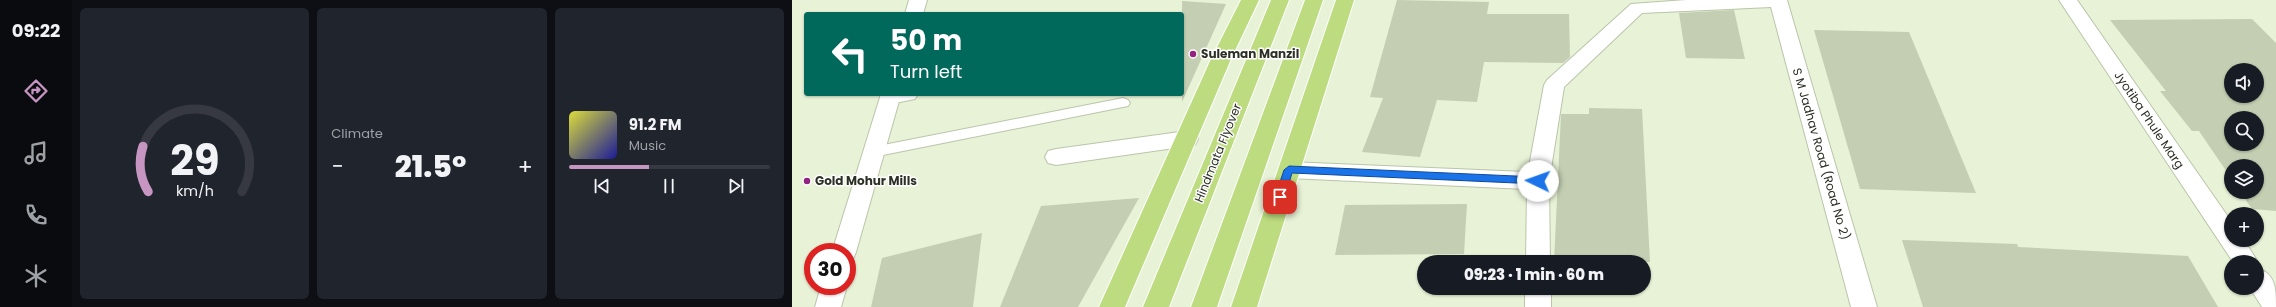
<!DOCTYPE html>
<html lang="en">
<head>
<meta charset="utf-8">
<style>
	body { margin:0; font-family:Poppins,sans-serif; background:#20242c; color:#f1f3f6; height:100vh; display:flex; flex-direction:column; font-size:15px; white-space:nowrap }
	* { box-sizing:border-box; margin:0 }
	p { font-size:13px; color:#9ea1a6 }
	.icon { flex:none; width:22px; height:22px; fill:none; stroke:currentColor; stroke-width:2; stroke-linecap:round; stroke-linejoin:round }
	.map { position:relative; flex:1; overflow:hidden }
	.side { display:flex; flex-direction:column; gap:8px; padding:8px; background:#0d0f14; width:720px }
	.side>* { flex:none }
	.guide { position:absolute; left:12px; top:12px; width:380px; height:84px; border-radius:4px; box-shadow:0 1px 3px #0004; background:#00695c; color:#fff; overflow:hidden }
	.fabs { position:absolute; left:1432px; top:63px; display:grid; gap:8px }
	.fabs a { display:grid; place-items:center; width:40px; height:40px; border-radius:50%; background:#171b24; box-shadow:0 1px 3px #0004; font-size:20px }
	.speed { position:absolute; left:12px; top:243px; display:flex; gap:8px; font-size:20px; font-weight:700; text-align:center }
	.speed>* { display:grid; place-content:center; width:52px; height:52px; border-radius:50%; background:#171b24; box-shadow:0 1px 3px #0004; line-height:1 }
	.speed .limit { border:6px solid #d22; background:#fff; color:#111 }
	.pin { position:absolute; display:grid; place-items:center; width:34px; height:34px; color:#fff; margin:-17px; border-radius:8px; box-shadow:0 2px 6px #0006 }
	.me { position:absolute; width:44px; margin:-22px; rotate:273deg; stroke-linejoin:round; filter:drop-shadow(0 0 3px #0008) }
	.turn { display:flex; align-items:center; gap:14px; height:84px; padding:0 20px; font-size:18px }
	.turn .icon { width:52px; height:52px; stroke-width:2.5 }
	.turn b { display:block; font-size:28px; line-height:34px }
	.big { font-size:30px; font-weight:800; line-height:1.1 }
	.side .tile { flex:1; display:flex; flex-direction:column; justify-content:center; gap:6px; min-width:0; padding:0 14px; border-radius:6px; background:#20242c }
	.side .dial { align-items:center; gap:0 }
	.dial svg { height:104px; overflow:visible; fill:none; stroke:#363941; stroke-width:7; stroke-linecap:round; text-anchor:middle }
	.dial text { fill:#f1f3f6; stroke:none }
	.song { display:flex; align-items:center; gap:12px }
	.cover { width:48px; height:48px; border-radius:6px; background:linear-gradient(135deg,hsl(60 70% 55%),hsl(240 70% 35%)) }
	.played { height:4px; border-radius:2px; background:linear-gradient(90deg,#c695c2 40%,#363941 40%) }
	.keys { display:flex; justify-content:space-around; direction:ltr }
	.heat { display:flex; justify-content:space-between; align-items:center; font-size:22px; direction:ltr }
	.side .tiles { flex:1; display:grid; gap:8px; grid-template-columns:repeat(3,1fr) }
	.trip { position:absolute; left:625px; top:255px; width:234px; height:40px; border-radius:20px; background:#171b24; box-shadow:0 1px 3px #0004; font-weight:800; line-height:40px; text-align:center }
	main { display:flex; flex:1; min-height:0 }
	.tab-bar { display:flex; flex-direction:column; width:72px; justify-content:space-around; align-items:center; background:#090b0e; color:#9ea1a6 }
	.tab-bar .icon { width:28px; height:28px }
	.tab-bar .selected { color:#c695c2 }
	.tab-bar b { font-size:18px; color:#f1f3f6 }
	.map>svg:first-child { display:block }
</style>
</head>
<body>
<main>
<nav class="tab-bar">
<b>09:22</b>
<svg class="icon selected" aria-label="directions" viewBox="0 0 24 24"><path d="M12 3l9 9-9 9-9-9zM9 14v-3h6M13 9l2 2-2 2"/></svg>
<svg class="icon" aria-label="music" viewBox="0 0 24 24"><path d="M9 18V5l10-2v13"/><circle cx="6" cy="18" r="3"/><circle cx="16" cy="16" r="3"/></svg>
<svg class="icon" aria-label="phone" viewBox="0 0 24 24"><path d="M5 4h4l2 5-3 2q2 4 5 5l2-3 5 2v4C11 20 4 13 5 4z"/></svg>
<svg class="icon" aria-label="climate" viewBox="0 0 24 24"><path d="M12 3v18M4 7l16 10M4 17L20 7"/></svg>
</nav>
<section class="side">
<div class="tiles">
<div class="tile dial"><svg viewBox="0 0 100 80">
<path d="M14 69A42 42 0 1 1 86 69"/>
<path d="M14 69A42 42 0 0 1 10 34" stroke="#c695c2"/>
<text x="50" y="56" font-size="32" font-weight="700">29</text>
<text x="50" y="72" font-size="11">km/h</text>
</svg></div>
<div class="tile"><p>Climate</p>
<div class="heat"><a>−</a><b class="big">21.5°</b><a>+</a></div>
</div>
<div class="tile">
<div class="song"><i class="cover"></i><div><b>91.2 FM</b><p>Music</p></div></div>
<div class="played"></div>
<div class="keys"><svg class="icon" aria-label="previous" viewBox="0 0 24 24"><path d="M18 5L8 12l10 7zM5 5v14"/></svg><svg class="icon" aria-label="pause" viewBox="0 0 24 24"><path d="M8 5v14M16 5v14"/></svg><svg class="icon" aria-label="next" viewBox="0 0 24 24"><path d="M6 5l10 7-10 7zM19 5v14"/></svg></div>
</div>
</div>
</section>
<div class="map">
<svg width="1484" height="307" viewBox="0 0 1484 307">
	<rect width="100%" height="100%" fill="#e7f2d6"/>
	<path fill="#c3ceb2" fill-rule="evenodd" d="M605 0 697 2 695 14H777L778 57 771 63 692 62 685 102 645 100 628 157 570 152 591 98 578 97Z
		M390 1 434 4 390 102Z
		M942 10 953 59 894 58 887 13Z
		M1460 19 1484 43V211L1460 209 1448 192H1465V166H1439V178L1407 131H1400L1368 91H1374L1318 20ZM1439 70H1465V96H1439ZM1439 118H1465V144H1439Z
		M1022 30 1117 32 1184 193 1068 189Z
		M797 108 850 109 858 262H762L769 114H797Z
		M347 198 286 307H208L249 206Z
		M675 204 672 254 543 255 553 205Z
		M190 233 181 307H79L90 258Z
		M1110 240 1225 244 1226 247 1396 256 1426 307H1131Z"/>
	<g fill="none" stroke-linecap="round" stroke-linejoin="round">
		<g stroke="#bac5aa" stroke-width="2">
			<path id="lane" d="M331 98 336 100 338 103 336 106 81 157 76 156 74 152 76 148 81 147Z"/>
		</g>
		<g stroke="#bac5aa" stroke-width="2">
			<path id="street" d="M894 0H995L1085 307H1059L979 7 850 13 772 87 757 181 758 262H734L735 189 497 178 489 176 486 170 489 164 497 162 736 172 752 85 755 80 839 4Z
				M1267 0H1285L1439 221V240H1452L1466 262 1465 265V262H1441Z
				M90 94H126L123 99 98 104 91 102 88 97Z
				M395 131 403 133 406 139 403 145 264 165 256 163 253 157 256 151 264 149Z
				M1465 268C1484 274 1484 289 1484 307H1470L1458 288H1465Z
				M733 288H759V307H733Z"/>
		</g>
		<g stroke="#bac5aa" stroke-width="2">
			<path id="secondary" d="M117 0H135L131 14H113Z
				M89 94H109L64 252 61 259 55 261V252H40Z
				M29 286H55L49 307H23Z"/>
		</g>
		<g stroke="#fff" stroke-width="2">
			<path id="highway" d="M449 0H467L439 59 333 307H307L419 59Z
				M479 0H497L377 307H351Z
				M513 0H531L425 307H399Z
				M544 0H562L465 307H439Z"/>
		</g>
		<use href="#lane" fill="#fff" fill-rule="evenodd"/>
		<use href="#street" fill="#fff" fill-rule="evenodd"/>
		<use href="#secondary" fill="#fff" fill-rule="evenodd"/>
		<use href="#highway" fill="#bcdc7f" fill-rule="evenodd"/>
	</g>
	<path fill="#1a73e8" stroke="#114b97" d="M497 166 746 177 751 181 746 184 500 173 493 197 488 201 483 197 492 170Z"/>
	<g fill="#922282" stroke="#fff" stroke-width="1.5">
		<circle cx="401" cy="54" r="4"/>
		<circle cx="15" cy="181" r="4"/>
	</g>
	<g text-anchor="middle" stroke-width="3" stroke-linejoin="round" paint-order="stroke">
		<g font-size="12" font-weight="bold" fill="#2c3025" stroke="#fff" text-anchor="start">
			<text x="409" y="58">Suleman Manzil</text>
			<text x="23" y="185">Gold Mohur Mills</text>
		</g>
		<g font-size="12" fill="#2c3025" stroke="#fff">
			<text transform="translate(1357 120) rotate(56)" y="4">Jyotiba Phule Marg</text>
			<text transform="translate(426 153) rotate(-68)" y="4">Hindmata Flyover</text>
			<text transform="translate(1029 154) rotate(74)" y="4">S M Jadhav Road (Road No 2)</text>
		</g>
	</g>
</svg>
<div class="fabs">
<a><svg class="icon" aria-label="sound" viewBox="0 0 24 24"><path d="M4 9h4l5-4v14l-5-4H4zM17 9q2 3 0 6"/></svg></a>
<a><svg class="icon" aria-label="search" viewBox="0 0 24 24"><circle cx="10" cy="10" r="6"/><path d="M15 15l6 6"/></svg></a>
<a><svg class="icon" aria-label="layers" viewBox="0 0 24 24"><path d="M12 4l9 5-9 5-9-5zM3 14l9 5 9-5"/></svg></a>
<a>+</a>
<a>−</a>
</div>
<div class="speed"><div class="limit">30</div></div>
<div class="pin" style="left:488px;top:197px;background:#d93025"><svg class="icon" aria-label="arrive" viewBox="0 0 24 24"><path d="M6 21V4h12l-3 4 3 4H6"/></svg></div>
<svg class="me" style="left:746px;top:181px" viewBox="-20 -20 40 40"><circle r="19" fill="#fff"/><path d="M0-13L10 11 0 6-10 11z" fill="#1a73e8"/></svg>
<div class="trip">09:23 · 1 min · 60 m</div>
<div class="guide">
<div class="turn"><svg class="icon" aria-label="left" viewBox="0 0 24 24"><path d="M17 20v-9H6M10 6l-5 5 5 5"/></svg><div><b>50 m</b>Turn left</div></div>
</div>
</div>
</main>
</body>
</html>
